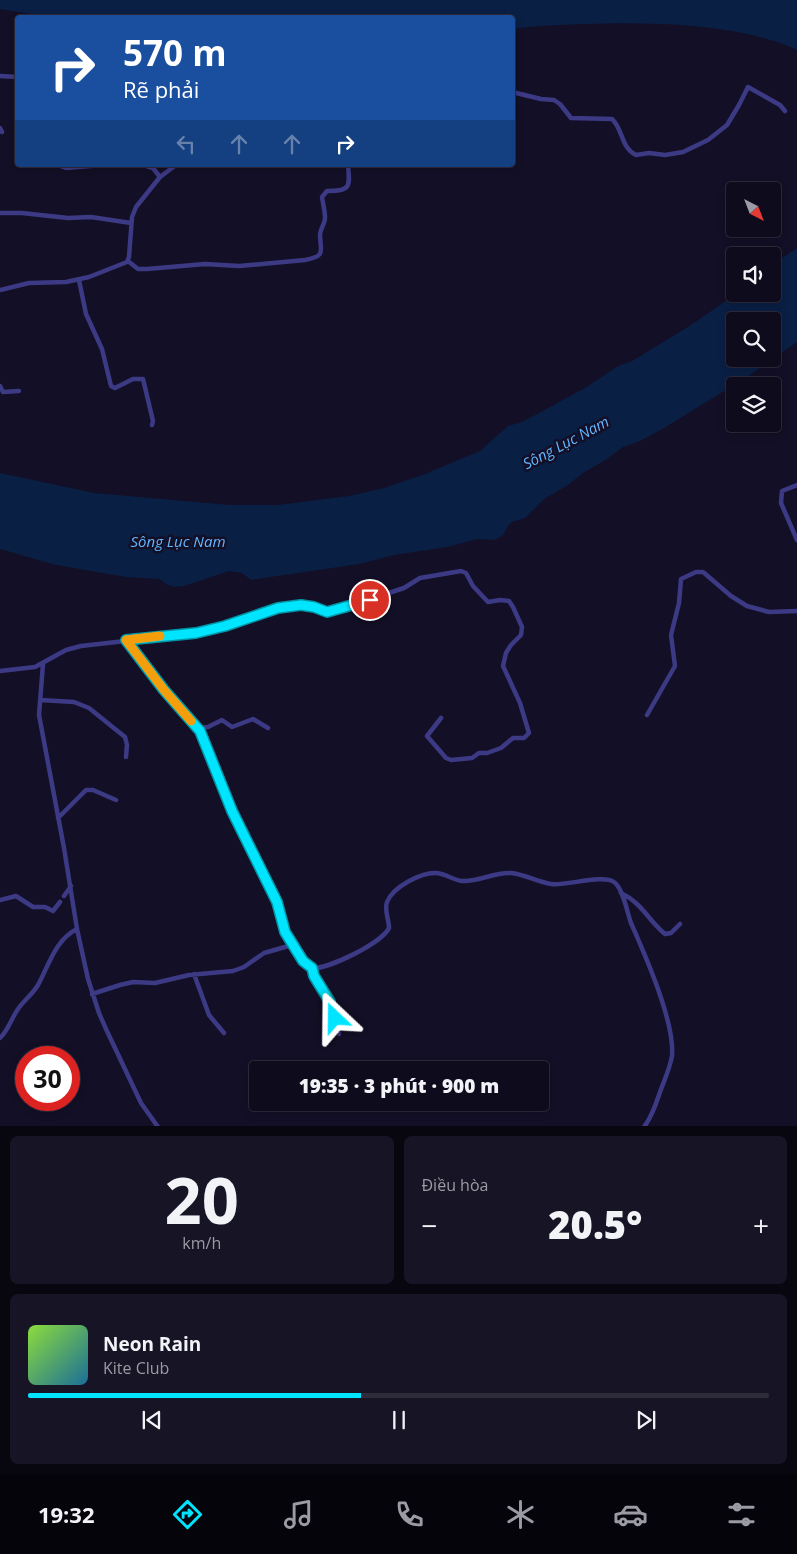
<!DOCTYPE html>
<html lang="vi">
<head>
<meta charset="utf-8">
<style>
	body { margin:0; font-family:"Open Sans",sans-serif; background:#171425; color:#f1f3f6; height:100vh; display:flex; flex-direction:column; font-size:19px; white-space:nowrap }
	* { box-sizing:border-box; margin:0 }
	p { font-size:16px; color:#9b9ba3 }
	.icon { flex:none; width:28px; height:28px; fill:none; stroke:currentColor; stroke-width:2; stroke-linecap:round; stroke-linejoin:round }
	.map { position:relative; height:1126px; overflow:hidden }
	.panel { display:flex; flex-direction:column; gap:10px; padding:10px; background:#08060f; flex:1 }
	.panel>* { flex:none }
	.hud { position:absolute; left:15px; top:15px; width:500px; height:152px; border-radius:5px; box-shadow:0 2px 8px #0003,0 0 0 1px #2e2b3b; background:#1a4fa0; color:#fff; overflow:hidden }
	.needle { width:32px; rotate:138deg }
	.tools { position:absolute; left:726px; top:182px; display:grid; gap:10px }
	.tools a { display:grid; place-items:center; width:55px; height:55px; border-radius:5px; background:#0e0b1c; box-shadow:0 2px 8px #0003,0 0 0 1px #2e2b3b; font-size:25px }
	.speed { position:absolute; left:15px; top:1046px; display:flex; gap:10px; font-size:25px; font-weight:700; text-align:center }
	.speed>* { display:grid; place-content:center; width:65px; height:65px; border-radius:50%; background:#0e0b1c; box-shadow:0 2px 8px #0003,0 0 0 1px #2e2b3b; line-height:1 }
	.speed .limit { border:8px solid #d22; background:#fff; color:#111 }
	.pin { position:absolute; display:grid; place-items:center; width:42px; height:42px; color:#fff; margin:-21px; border:2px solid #fff; border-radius:50%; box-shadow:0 1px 5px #0007 }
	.me { position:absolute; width:55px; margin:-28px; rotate:337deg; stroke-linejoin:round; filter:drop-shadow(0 0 4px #0008) }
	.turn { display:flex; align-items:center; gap:18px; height:105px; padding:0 25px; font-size:22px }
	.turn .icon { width:65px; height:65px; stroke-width:2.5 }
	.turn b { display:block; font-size:35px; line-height:42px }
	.lanes { display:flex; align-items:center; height:48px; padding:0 25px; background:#0003; justify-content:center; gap:25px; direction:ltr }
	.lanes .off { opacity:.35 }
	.big { font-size:38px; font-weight:800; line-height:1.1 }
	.panel .tile { flex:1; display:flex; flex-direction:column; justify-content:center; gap:8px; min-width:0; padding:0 18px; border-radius:8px; background:#171425 }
	.panel .dial { align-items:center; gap:0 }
	.dial b { font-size:65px; line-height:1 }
	.song { display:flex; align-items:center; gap:15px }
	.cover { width:60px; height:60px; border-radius:8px; background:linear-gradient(135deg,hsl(90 70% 55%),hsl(200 70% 35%)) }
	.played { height:5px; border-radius:2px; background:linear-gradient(90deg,#00e5ff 45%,#2e2b3b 45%) }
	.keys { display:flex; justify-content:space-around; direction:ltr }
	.heat { display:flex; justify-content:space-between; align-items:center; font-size:28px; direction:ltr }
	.panel .tiles { flex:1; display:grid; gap:10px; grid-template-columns:1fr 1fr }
	.tile:last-child { grid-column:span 2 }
	.trip { position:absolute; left:249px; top:1061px; width:300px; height:50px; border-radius:5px; background:#0e0b1c; box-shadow:0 2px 8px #0003,0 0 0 1px #2e2b3b; font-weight:800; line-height:50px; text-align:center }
	.dock { display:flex; height:80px; justify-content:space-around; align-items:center; background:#06040b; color:#9b9ba3 }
	.dock .icon { width:35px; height:35px }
	.dock .selected { color:#00e5ff }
	.dock b { font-size:22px; color:#f1f3f6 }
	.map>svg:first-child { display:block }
</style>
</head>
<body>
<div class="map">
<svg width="797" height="1127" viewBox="0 0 797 1127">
	<rect width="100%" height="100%" fill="#130f26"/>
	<path fill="#0a1f44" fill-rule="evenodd" d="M0 0H797V50C739 23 649 22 585 24 561 25 537 25 513 29L512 18H57L0 9Z
		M797 248V342L747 377 664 428 640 441 623 447 607 459 583 473 568 485 544 499 525 518 512 522 508 526 503 535 495 540 477 539 447 547 394 555 359 564 251 580 242 573 229 571 184 586 174 587 166 584 159 579 126 577 56 565 0 549V473L94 493 230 505H278L349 496 384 488 425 474 480 451 508 426 522 422 585 388 618 366 632 361 688 327 736 294H772L773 264ZM735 321H772V359H735Z"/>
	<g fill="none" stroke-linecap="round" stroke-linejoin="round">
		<path stroke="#3d3a85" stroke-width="4.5" d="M0 76 18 77
			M512 92 541 99 554 100 560 104 571 118 612 119C623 129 621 148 636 155L649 153 665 155 683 152 708 140 727 125 739 105 748 87 780 105 785 111
			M0 128 2 132
			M58 165 66 168 102 165
			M143 165 153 168 160 177
			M0 213H22L68 218 91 217 131 223
			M128 261 138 269H147L205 264 239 266 305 260C327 256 320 251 320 234 321 228 325 223 325 218 325 211 323 204 322 197L327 191C351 191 350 187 348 165
			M79 280 86 314 102 349 111 386 115 388 133 379H143L153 421 152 425
			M0 290 29 283 66 282 89 277 127 262 129 257 132 217 136 207 160 177 176 165
			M0 386 3 392 19 391
			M797 485 782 491 781 503 797 540
			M126 640 164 690 200 731 240 828 277 902 285 932 303 961 311 968C327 970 382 943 389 928 389 920 384 910 387 902 393 887 421 872 437 873 446 874 453 880 462 881 479 882 494 872 511 873 524 874 537 882 551 884 566 886 603 874 614 882 623 888 627 912 631 923 645 955 675 1022 672 1056 670 1068 664 1081 660 1092 656 1104 652 1117 644 1127
			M43 664 39 715 64 848 77 929 88 979 99 1013 106 1029 141 1103 158 1127
			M0 671 35 667 66 650 81 646 196 633 225 626 266 611 297 605 314 607 323 611 337 610 404 588 420 578 461 571 466 573 473 586 488 602 500 600 509 601 513 607 522 627 521 635 511 645 506 653 503 666 520 703 529 733 524 738H513L501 748 487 753H479L472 758 451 760 446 758 427 736 441 718
			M40 700 74 702 89 708 125 737 127 745 126 757
			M647 715 675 666 671 635 679 603 681 579 696 572H703L731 596 747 606 769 612 797 611
			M198 728 208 727 222 720 232 727 253 719 268 728
			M58 818 86 790H93L116 800
			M621 893C642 903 648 920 665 934L671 933 680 924
			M64 896 71 886
			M0 900 16 896 33 907H45L53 911 60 902
			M311 968 314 976 330 1002 339 1034
			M194 974 209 1015 224 1033
			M92 994 120 985 133 982 155 983 189 975 233 971 244 967 264 953 292 945
			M0 1038C9 1029 11 1019 18 1009 24 1000 32 995 38 985 49 965 55 940 77 929"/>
	</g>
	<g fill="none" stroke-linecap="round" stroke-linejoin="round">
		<g stroke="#0095a6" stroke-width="12">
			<path id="route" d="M335 1018 330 1002 314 976 312 968 303 961 285 932 277 902 232 811 200 731 164 690 126 640 196 633 225 626 278 608 301 605 314 607 327 612 370 600"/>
		</g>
		<use href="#route" stroke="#00e5ff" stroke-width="9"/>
		<path stroke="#f59e0b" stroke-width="9" d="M160 636 126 640 164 690 191 721"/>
	</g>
	<g text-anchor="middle" stroke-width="5" stroke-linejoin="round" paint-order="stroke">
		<g font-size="15" font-style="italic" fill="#62b6ff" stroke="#130f26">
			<text transform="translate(566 443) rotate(-28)" y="5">Sông Lục Nam</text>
			<text x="178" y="547">Sông Lục Nam</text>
		</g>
	</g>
</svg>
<div class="tools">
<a><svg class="needle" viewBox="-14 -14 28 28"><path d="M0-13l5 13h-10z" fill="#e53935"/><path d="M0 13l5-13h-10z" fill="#9b9ba3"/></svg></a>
<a><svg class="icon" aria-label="sound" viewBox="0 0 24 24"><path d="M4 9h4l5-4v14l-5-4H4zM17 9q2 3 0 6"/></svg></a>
<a><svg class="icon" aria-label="search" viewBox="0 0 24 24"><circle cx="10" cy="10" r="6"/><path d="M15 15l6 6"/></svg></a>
<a><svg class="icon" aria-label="layers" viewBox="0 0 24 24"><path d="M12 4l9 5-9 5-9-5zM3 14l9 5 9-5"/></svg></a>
</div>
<div class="speed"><div class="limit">30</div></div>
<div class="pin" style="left:370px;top:600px;background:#d93025"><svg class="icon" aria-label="arrive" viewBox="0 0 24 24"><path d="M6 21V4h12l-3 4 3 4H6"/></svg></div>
<svg class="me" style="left:335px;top:1018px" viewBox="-20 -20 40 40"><path d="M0-17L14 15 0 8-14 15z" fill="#00e5ff" stroke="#fff" stroke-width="4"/></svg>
<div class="trip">19:35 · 3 phút · 900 m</div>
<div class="hud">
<div class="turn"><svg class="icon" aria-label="right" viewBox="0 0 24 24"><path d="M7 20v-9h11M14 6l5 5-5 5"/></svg><div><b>570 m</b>Rẽ phải</div></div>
<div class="lanes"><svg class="icon off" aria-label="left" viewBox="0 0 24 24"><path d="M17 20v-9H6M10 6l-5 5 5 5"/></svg><svg class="icon off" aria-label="ahead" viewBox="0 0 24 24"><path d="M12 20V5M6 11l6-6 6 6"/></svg><svg class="icon off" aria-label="ahead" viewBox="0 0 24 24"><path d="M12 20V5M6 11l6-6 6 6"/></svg><svg class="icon" aria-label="right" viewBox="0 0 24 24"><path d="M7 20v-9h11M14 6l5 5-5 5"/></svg></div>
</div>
</div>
<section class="panel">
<div class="tiles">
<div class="tile dial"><b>20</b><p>km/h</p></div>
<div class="tile"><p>Điều hòa</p>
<div class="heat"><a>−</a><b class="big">20.5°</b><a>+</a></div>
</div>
<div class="tile">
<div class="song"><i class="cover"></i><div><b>Neon Rain</b><p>Kite Club</p></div></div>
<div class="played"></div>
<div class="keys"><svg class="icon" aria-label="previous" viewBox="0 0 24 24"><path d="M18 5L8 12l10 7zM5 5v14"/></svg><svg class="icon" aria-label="pause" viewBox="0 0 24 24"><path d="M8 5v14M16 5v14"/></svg><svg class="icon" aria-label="next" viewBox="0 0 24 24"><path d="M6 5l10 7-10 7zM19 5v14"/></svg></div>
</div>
</div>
</section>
<nav class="dock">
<b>19:32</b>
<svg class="icon selected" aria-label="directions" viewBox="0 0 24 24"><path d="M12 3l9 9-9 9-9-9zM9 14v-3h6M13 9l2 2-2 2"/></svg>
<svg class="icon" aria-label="music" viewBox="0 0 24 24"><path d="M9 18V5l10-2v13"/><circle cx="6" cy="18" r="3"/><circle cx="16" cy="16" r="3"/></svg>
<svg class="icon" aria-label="phone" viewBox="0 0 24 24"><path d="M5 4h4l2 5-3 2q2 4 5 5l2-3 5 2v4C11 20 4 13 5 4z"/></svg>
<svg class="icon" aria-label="climate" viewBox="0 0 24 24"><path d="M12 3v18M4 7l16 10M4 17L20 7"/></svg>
<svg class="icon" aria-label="car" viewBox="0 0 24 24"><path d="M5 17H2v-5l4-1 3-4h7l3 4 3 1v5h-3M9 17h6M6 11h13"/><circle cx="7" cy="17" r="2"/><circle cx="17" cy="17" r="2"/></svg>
<svg class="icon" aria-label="filters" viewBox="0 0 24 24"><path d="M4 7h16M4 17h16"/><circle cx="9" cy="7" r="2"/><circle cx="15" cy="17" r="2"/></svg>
</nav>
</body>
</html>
